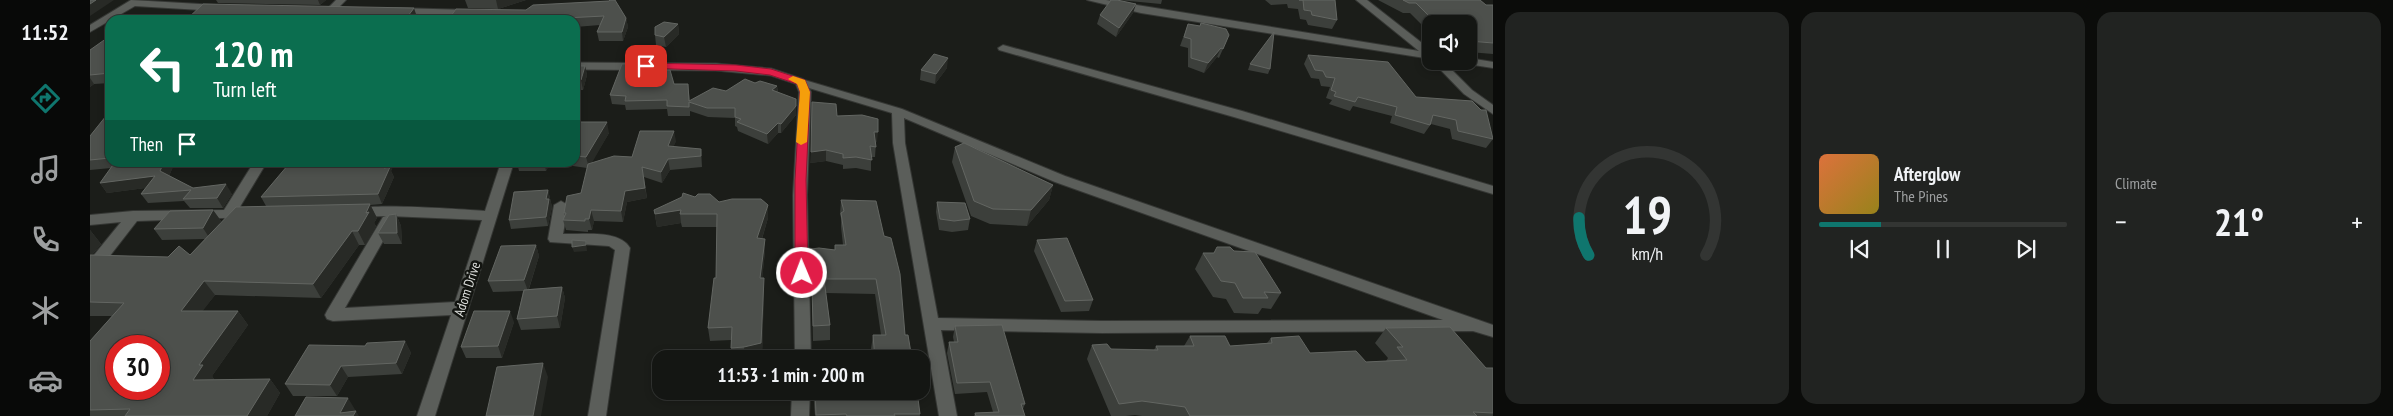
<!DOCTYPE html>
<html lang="en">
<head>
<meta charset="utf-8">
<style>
	body { margin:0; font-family:"PT Sans Narrow",sans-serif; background:#212321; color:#f1f3f6; height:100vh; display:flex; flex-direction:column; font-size:19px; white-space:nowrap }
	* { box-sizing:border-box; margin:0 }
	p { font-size:16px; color:#9d9fa0 }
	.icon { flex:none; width:28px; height:28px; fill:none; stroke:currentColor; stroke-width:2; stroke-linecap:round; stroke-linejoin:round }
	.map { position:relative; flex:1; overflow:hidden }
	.details { display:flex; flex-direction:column; gap:12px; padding:12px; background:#0b0c0a; width:900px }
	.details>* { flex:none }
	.hud { position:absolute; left:15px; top:15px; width:475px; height:152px; border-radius:15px; box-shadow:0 2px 8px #0003,0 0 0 1px #333533; background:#0b6e4f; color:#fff; overflow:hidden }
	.buttons { position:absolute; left:1332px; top:15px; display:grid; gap:10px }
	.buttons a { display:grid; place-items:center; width:55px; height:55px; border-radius:10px; background:#141613; box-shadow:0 2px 8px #0003,0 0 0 1px #333533; font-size:25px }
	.speed { position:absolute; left:15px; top:335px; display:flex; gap:10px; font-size:25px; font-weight:700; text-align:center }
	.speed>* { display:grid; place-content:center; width:65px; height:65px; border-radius:50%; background:#141613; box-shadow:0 2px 8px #0003,0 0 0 1px #333533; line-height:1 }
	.speed .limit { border:8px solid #d22; background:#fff; color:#111 }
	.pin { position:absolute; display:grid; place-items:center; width:42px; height:42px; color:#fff; margin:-21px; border-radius:10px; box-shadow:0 2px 8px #0006 }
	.me { position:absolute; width:55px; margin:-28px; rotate:359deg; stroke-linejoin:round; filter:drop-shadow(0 0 4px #0008) }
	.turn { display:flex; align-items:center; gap:18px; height:105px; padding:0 25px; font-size:22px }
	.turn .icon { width:65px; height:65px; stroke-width:2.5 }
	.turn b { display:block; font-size:35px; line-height:42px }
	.then { display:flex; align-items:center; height:48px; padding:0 25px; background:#0003; gap:10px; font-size:19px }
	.big { font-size:38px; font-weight:700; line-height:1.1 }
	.details .tile { flex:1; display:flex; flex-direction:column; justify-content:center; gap:8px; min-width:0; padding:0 18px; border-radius:15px; background:#212321 }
	.details .dial { align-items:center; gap:0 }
	.dial svg { height:130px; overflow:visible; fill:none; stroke:#333533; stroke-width:7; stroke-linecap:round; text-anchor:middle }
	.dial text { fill:#f1f3f6; stroke:none }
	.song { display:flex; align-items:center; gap:15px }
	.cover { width:60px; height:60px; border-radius:8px; background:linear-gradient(135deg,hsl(20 70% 55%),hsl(50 70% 35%)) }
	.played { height:5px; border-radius:2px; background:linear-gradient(90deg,#0f766e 25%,#333533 25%) }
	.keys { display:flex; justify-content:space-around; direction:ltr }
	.heat { display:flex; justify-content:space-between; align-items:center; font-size:28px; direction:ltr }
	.details .tiles { flex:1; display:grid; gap:12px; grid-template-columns:repeat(3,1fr) }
	.trip { position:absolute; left:562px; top:350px; width:278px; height:50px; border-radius:15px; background:#141613; box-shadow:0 2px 8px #0003,0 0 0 1px #333533; font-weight:700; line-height:50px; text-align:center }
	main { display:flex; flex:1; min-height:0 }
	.tab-bar { display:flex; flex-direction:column; width:90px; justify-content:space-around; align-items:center; background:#080908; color:#9d9fa0 }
	.tab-bar .icon { width:35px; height:35px }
	.tab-bar .current { color:#0f766e }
	.tab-bar b { font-size:22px; color:#f1f3f6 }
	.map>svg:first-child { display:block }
</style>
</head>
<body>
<main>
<nav class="tab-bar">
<b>11:52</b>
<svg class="icon current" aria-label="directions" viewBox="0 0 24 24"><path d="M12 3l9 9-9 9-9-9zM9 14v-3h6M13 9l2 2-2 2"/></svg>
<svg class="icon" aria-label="music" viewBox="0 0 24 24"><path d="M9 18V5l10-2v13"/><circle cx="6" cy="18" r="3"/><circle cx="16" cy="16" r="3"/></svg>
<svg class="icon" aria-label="phone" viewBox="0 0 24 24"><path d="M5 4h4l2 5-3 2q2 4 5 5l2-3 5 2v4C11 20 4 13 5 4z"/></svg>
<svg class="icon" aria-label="climate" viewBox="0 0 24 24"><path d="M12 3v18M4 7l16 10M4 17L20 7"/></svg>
<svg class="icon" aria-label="car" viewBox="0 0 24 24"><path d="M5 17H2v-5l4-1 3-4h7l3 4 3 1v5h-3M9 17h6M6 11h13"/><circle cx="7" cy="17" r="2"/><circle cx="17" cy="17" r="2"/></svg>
</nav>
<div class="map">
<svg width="1403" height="416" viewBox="0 0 1403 416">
	<rect width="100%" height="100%" fill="#1b1d19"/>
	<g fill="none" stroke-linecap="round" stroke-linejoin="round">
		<g stroke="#353734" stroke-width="9">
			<path id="service" d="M485 66 626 67 681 72 711 82"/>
		</g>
		<g stroke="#353734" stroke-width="2">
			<path id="minor" d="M41 0 127 5 132 8 127 11 45 6 0 32V25Z
				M246 0H256L244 12H238L236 10Z
				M997 0H1016L1329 51 1266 0H1277L1341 50V59L1051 13Z
				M306 8 382 10 387 13 382 16 303 13V9Z
				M913 45 1152 111 1403 186V194L1144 117 909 50 908 48Z
				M1379 58 1403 62V68L1377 64 1372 61H1379Z
				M1342 61H1353L1382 90 1403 105V114L1374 94Z
				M711 79 812 109 975 176 1403 325V337L1383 331 1012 333 851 330 867 416H849L803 143 802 113 719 88 721 92 717 195 721 359H705L703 195 709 92 705 82ZM814 118 965 182 1353 320 1012 321 848 318 815 143Z
				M164 162H177L148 210 162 211 164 214 162 217 47 221 5 275 0 276V260L31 222 0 225V215L43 211 134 210Z
				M411 162H424L345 416H327L361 315 243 321 237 319 235 315 237 311 293 217 296 216 266 217 259 212C266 201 376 210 395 211ZM299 216 392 220 365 302 255 308 305 220Z
				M471 201 478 205 473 234C492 235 529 229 540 248L516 416H498L525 250 519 246 460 242 458 239 464 205Z
				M702 391H720L719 416H701Z"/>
		</g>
		<use href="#service" stroke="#5b5e5a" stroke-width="7"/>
		<use href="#minor" fill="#5b5e5a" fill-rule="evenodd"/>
	</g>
	<path fill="#3c3f3b" d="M126 0H236L230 5 128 3Z
		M375 0H436L408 9 378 8Z
		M1029 0H1072L1071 4Z
		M1175 0H1245L1247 20 1242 29 1218 25 1216 20 1210 19 1208 9 1198 8 1197 4 1181 5Z
		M1288 0H1390L1396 5H1403V54L1379 52V24H1341V34L1320 13H1313Z
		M1046 4 1043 13 1026 37 1007 24 1010 15Z
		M436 10 536 18 538 27 533 41H509L507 32 510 25 485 27V20H358Z
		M588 24 589 34 576 47 566 45 565 35Z
		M1098 24 1139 35 1129 58 1127 57 1114 73 1098 67V48L1090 46Z
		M20 38V83L4 84 0 87V50Z
		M1218 55 1326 97 1403 139 1396 148 1362 139 1360 129 1341 124 1334 134 1300 123 1302 116 1263 106 1260 111 1239 104 1242 100 1236 98 1240 87 1231 86 1229 79 1221 78 1214 64Z
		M1160 64 1180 69 1178 74 1158 70Z
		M485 66H495L497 75 493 90H489L485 114Z
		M857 68 845 84 830 80 831 70Z
		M563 72 599 93 600 101 665 83 687 86 688 92 706 115 691 133H688L678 144 648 131 647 127 645 126V118L618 117 600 111V116H578L577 109 536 110 535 105 522 104 520 95Z
		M20 111V162H85L79 176 103 188 142 194 133 208H100L94 201 58 203 51 194 55 188 17 193 10 183 21 168 0 170V136Z
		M747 116 787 142H786L785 157H781V171L766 168 753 169V165L736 161 720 163Z
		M485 122 519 133 501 163 542 157 586 141 583 147 611 149 612 167 580 170 572 183 554 177 557 198 537 202 533 222 504 221 502 230H498V232L476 230 473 220 475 216 474 213 491 193 497 168 483 166 481 163H460L456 171H429L427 162H485Z
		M865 147 963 185 959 200 937 226 900 224 881 216 862 162Z
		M228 162H305L301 171 304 177 292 204 280 205 287 218 284 223 286 226 275 245H269L231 298 125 295 112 311H148L158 325 122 376 124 379 123 380 180 379 190 393 177 416H0V341L22 316H0V230L11 244 2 255 78 257 100 255 115 239 72 240 64 229 123 210 131 221 128 225 176 206 171 197 227 165Z
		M458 190 462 207 458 226 421 229 419 220Z
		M605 197 629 202 678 218 672 239 675 252 672 278 674 291 672 356 661 359H642L641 348V340L620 341 618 328 626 278 627 227H592L591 223 567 227 564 210Z
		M751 200 815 335 822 359H782L781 349 783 335H791L785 294 736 293 740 325V340L723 341 721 249 745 250V245H753L751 227V218L750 214Z
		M847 202 880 219 878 230 862 232 849 230 846 212Z
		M306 214 311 226 312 244H294L288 233Z
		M947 240 1003 300 999 311 971 312 944 251Z
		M446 245 449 256 439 289 472 287 475 298 470 328 431 330 427 319 433 291 403 292 398 281Z
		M1113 253 1191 293 1181 309 1172 308 1168 314 1144 313 1136 299 1123 297 1105 269Z
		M424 322 412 358H376L371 347Z
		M865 326 935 404 933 409 935 416H884L885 413 903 412 897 392 865 394 857 353 859 342H864L863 337Z
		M1296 328 1396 368H1403V416H1052L1045 415 1036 416H1021L997 359 1002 345 1021 349 1064 350 1066 346H1094L1100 336 1140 346 1177 343 1181 338 1220 353 1276 362 1296 361 1298 358 1285 343Z
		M315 341 321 353 312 374 258 377 247 396H203L195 384 275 346Z
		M723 391H827L830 416H725Z"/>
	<path fill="#282a26" d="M6 0H24L0 16V4Z
		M228 0H236L230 5Z
		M406 0H436L408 9Z
		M1046 4 1043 13 1026 37 1029 28Z
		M324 8 327 17 325 20H315Z
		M536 18 538 27 533 41 532 32Z
		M588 24 589 34 576 47 574 37Z
		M1131 48 1127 57 1114 73 1118 63Z
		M858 58 857 68 845 84 846 74Z
		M495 66 497 75 493 90 491 80Z
		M0 78 4 84 0 87Z
		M487 80 489 90 485 114V91Z
		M687 86 688 95 682 90Z
		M706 99V115L691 133V124Z
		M517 122 519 133 499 168 496 157Z
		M688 123V133L678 144 677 134Z
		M584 131 586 141 579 157 578 146Z
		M784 132H788L787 142 784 143Z
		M736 150V161L720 163 721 152Z
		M578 159 580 170 572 183 571 172Z
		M74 162H85L77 181 70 171Z
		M296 162H305L301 171 304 177 292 204 288 194 294 168Z
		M454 162H460L456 171Z
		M65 176 71 186 17 193 10 183Z
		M136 184 142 194 133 208 127 198Z
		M963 185 959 200 937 226 941 210Z
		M555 188 557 198 537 202 533 222 531 211 535 191Z
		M458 190 462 207 458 226 456 217V199Z
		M280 204 287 218 284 223 286 226 275 245 268 231Z
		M678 205V218L668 251 667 238Z
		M123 210 131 221 120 239 113 228Z
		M501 210 504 221 502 230 499 219Z
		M591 210 590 214 591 223 567 227 565 214Z
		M306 214 311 226 312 244 307 233Z
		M0 230 11 244 0 257Z
		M262 231 269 245 231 298 223 284Z
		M675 239V252L671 291 670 278Z
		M496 241 497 251 484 252 482 247Z
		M446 245 449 256 438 291 434 280Z
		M674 278V291L672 356 661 359H655L654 347Z
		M114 281 125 295 102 325 91 311Z
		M472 287 475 298 470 328 467 316Z
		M148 311 158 325 122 376 124 379 115 394 103 380 109 365Z
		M420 311 424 322 412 358 408 346Z
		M315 341 321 353 312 374 306 363Z
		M453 363 458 377 451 416H443Z
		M251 366 258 377 247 396 240 385Z
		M180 379 190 393 177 416H157Z
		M258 398 269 416H252L250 413Z"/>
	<path fill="#4d504c" stroke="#636662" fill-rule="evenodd" d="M0 0H6L0 4Z
		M520 0H525L536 18 532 32H507L514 16 475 18V20H358L366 9 436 10 443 5 519 1Z
		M1021 0H1027L1046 4 1029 28 1010 15Z
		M1209 0H1245L1247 20 1222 15 1221 11 1214 10 1213 0Z
		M1313 0H1390L1396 5H1403V43L1379 41V24H1347L1326 3H1319Z
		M113 4 324 8 315 20H96Z
		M574 22 588 24 574 37 565 35V27Z
		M1111 23 1136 29 1139 35 1133 49 1131 48 1118 63 1101 58V39L1094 37 1098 24 1110 26Z
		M1184 32 1180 69 1160 64Z
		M17 38H20V73L0 75V50Z
		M844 54 858 58 846 74 831 70Z
		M1218 55 1298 62 1326 97 1382 101 1391 110H1396L1403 139 1368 131 1366 120 1343 115 1340 125 1305 115 1307 107 1268 97 1265 102 1244 96 1246 92 1241 90 1245 78 1236 77 1233 71 1225 70Z
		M561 63V72L580 70 584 84H598L599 101 623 88 636 91 655 79 665 83 670 81 687 86 682 90 706 99V106L691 124 688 123 677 134 647 122 651 119 645 117V108H617L599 102V107L577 106V100L535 101 536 96 520 95 532 64Z
		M485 66H495L491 80H487L485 91Z
		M722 102 746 104 747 116 772 115 788 119V132H784L786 147 780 146 782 160 766 157 753 158V154L736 150 721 152Z
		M20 111V158L0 160V136Z
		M485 122H517L496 157 485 156Z
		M550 131H584L578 146 611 149V156L578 159 571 172 552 167 555 188 535 191 531 211 501 210 499 219H495V221L473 220 476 213H474L477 196 491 193 498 164 524 156 542 157Z
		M874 143 963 185 941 210 903 209 884 201 865 147Z
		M25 162H74L70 171 103 188 136 184 127 198 93 199 101 190 51 194 65 176 10 183Z
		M228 162H296L294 168 300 167 288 194 171 197 198 165H227Z
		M458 190 456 199H459L456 217 419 220 424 192Z
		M593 193 605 197 608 194H620L629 202 642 199H671L678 205 667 238 675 239 670 278H674L671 343 654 347 641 348 642 327 618 328 624 278H626L627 214H590L591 210 565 214 564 210 592 197Z
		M751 200 786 201 794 236 801 238 810 274 815 335H818L822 359H785L783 335H796L786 279H734L740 325 723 326 721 249 729 248 745 250V245H756L751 213 754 211Z
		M847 202 875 203 880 219 864 221 850 219Z
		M280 204 276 213 279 212 268 231H262L223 284 114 281 91 311H148L109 365H113L103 380 180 379 157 416H35L40 409 0 410V341L34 303 0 302V255L78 257 89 246 100 255 146 207ZM26 346H69V389H26Z
		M123 210 113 228 64 229 80 211Z
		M306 214 307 233H288L299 215Z
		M977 238 1003 300 975 301 947 240Z
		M482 240 496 241V245L482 247Z
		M446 245 434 280 398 281 411 246Z
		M1127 247H1140L1144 251 1165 252 1191 293 1174 292 1178 298H1153L1145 283 1131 281 1113 253H1124Z
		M472 287 467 316 427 319 434 290Z
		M384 311H420L408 346 371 347Z
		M912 325 935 404H931L935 416H886L885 413 909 412 900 382 867 383 859 342H868L865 326Z
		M1360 327 1396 368H1403V413L1383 412 1387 416H1100L1095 407 1052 401 1029 404 1002 345 1017 344 1021 349 1068 350 1066 346H1104L1100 336H1135L1140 346 1182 343 1181 338 1209 336 1220 353 1266 351 1276 362 1317 360 1307 347H1313L1296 328Z
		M315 341 306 363 251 366 240 385 195 384 219 345 275 346 277 343Z
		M453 363 443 416H396L407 367Z
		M725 391H827L830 414H804L805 416H757L756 414 726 415Z
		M216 397 258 398 250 413 266 411 263 416H205Z"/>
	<path fill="#e11d48" stroke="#92132f" d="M556 63 646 65 681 69 715 80 720 92 716 180 718 273 716 276 712 278 705 273V180L710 92 707 84 680 75 646 71 552 68V64Z"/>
	<path fill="#f59e0b" d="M703 76 715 80 720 92 717 142 711 145 706 142 710 92 707 84 698 79Z"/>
	<g text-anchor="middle" stroke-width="5" stroke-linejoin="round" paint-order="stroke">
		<g font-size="14" fill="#dbddda" stroke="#121410">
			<text transform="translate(377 289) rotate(-72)" y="5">Adom Drive</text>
		</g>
	</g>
</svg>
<div class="buttons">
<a><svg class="icon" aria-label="sound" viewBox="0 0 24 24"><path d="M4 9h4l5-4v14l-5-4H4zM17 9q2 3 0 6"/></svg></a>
</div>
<div class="speed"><div class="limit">30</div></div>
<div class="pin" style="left:556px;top:66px;background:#d93025"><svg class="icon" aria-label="arrive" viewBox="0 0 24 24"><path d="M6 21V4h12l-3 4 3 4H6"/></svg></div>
<svg class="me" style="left:712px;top:273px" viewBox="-20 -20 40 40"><circle r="17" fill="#e11d48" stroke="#fff" stroke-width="3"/><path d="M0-11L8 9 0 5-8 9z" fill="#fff"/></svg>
<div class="trip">11:53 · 1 min · 200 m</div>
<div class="hud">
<div class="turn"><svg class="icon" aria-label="left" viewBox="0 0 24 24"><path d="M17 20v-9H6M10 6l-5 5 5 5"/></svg><div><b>120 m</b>Turn left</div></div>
<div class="then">Then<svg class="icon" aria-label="arrive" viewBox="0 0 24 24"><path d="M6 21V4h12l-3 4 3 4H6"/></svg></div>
</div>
</div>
<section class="details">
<div class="tiles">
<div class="tile dial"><svg viewBox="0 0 100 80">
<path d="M14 69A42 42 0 1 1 86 69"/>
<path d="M14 69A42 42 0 0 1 8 46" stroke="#0f766e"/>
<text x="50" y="56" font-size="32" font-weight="700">19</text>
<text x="50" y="72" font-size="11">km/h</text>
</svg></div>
<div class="tile">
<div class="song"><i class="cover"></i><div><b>Afterglow</b><p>The Pines</p></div></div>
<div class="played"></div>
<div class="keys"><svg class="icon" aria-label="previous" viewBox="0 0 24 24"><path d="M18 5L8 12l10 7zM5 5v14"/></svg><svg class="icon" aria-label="pause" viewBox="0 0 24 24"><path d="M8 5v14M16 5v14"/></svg><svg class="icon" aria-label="next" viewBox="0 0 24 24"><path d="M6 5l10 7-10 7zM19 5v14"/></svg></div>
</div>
<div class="tile"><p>Climate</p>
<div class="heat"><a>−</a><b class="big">21°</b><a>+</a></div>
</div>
</div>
</section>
</main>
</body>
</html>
